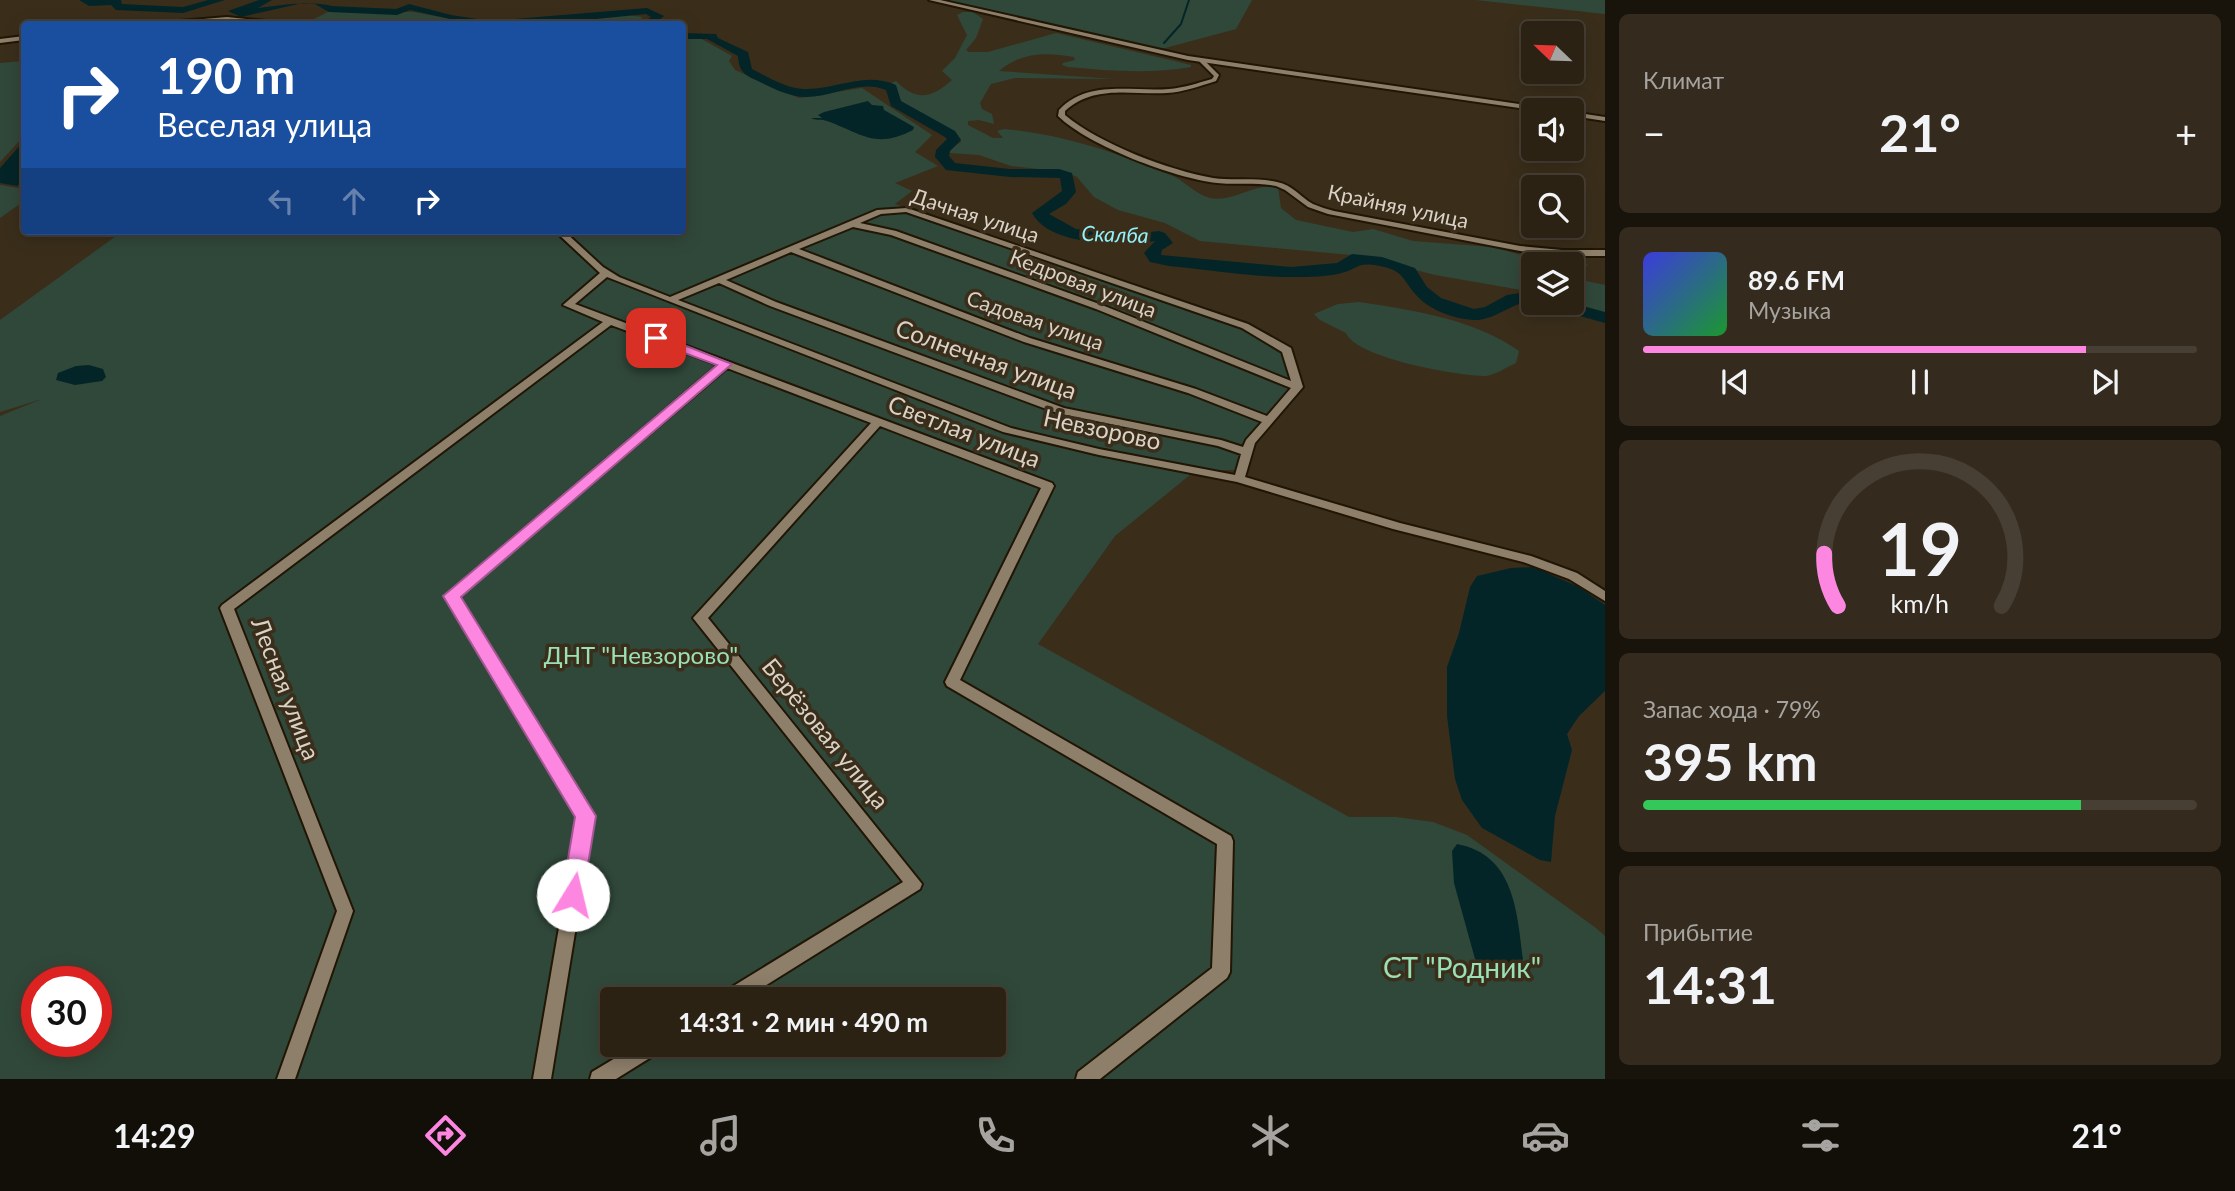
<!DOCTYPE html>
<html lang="ru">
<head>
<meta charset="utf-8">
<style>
	body { margin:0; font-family:Lato,sans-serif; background:#342a1d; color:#f1f3f6; height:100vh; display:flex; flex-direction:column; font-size:26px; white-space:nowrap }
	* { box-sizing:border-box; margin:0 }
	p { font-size:23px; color:#a6a4a0 }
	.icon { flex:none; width:38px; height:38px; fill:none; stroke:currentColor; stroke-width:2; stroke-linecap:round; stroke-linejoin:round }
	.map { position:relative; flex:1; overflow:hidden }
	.side { display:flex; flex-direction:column; gap:14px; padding:14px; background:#18130b; width:630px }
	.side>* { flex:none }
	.hud { position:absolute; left:21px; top:21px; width:665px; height:214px; border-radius:7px; box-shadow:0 4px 18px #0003,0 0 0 2px #483f34; background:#1a4fa0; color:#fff; overflow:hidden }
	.needle { width:46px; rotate:293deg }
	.tools { position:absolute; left:1521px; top:21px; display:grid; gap:14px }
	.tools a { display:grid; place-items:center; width:63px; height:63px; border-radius:7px; background:#2c2214; box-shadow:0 4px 18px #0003,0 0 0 2px #483f34; font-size:35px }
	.speed { position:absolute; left:21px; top:966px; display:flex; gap:14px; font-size:35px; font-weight:700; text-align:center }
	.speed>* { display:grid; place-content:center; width:91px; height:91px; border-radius:50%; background:#2c2214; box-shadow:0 4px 18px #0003,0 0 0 2px #483f34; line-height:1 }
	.speed .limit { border:10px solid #d22; background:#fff; color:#111 }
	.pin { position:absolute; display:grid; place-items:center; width:60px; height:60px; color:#fff; margin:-30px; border-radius:14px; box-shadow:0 4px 10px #0006 }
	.me { position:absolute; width:77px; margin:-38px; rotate:9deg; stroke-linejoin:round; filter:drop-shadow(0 0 5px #0008) }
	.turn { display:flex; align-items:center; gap:24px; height:147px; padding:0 21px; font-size:32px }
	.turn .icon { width:91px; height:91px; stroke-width:2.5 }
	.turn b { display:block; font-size:49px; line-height:60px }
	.lanes { display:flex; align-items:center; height:66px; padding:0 21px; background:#0003; justify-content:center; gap:35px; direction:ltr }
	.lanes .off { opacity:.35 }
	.big { font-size:52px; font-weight:700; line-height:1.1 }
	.side .card { flex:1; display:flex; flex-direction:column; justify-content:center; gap:10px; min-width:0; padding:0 24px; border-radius:10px; background:#342a1d }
	.side .dial { align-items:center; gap:0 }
	.dial svg { height:182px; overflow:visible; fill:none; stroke:#483f34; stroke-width:7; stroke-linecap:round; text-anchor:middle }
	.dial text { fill:#f1f3f6; stroke:none }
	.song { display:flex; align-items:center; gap:21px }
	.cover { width:84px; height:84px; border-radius:10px; background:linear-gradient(135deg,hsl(240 70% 55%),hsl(130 70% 35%)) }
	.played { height:7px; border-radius:4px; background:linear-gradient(90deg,#fd86e1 80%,#483f34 80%) }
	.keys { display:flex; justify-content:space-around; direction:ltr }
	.heat { display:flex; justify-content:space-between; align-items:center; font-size:38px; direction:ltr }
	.charge { height:10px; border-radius:5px; background:linear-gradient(90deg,#34c759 79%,#483f34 0) }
	.trip { position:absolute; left:600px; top:987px; width:406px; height:70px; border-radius:7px; background:#2c2214; box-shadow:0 4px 18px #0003,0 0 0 2px #483f34; font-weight:700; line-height:70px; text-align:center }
	.tab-bar { display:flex; height:112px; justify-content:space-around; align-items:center; background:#120e08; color:#a6a4a0 }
	.tab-bar .icon { width:49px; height:49px }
	.tab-bar .active { color:#fd86e1 }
	.tab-bar b { font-size:32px; color:#f1f3f6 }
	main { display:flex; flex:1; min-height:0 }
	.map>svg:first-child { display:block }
</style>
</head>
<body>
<main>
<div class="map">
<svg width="1605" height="1079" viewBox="0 0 1605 1079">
	<rect width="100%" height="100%" fill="#3a2e1b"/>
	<path fill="#30483a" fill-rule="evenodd" d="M932 0H1252L1236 29 1154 51Z
		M1476 0H1605V14Z
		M328 12H413L481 24H304Z
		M963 12H973L983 19 976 38 966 50 969 52H988L1056 33 1191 65V67C1150 74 1110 71 1068 67L1062 65 1063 63 1075 60 1074 57C1046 52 1021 52 999 71L1114 79 1015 78 991 84 980 103 982 109 992 114 994 124 979 120 968 121V125L993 138H1003L997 131 1004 129C1064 135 1114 152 1169 174 1184 180 1196 195 1210 198 1234 203 1255 182 1278 187L1281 208 1296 220 1353 232 1373 229 1413 241 1492 247 1536 259 1575 258 1588 265 1572 273V264H1533V292L1435 275 1362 256 1200 241 1165 223 1118 210 1094 197 1077 177 1065 172 1011 166 979 155 949 153 947 151 961 142 960 138 903 105 892 83 896 81C916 102 932 98 952 80L942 71 955 58 967 35 957 15Z
		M620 14 643 17 634 24H507Z
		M683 37H698L732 56 729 61 735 70 799 98 862 88 932 135 915 152 938 166 895 183 912 191 895 204 1240 323 1291 355 1301 379 1294 401 1251 436 1235 470H1196L1115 536 1038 644 1349 817H1396L1433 822 1467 835 1596 928 1605 936V1079H0V416L42 399 0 412V320L123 231H552L599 274H602L564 231H682ZM37 982H96V1041H37ZM612 999H994V1045H612Z
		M24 61V136L0 162V63Z
		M0 185 24 189V201L0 218Z
		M1572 278 1605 285V315L1570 303Z
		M1359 302C1412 310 1474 319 1519 351L1516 363C1507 367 1495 375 1486 376 1458 376 1356 358 1346 333L1320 320 1314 314 1338 304Z"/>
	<path fill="#042528" d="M868 101 872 105 883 106 884 110 914 127 913 130C875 150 861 133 827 121 822 119 817 121 811 118H822L818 115 824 112Z
		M24 141V180L17 186 0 183V168Z
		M89 365 103 369 106 377 102 381 75 385 56 380 58 373 76 366Z
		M1533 567 1579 587 1605 605V691L1579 716 1567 734 1572 750 1555 816 1551 862 1540 860 1482 828 1462 800 1455 779 1447 716V667L1459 633 1470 587 1477 576 1511 568Z
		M1457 844C1515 855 1517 913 1523 959 1507 979 1493 973 1475 959L1454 883 1452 851Z"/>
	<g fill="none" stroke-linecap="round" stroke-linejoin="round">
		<path stroke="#042528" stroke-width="2" d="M1164 43 1181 24 1189 0"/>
		<path fill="#042528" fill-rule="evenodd" d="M79 0H121L122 4 183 7 208 0H225L183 13 116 10 111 5 89 6Z
			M259 0H272L258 8C281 5 310 0 332 6L396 9 409 4 451 15 490 21 647 8 664 16 654 24H642L651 17 646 14 546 24H472L410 10 397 15 329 12 315 4 303 3 241 17 228 11Z
			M682 33 716 34 718 38 748 52 752 69C768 77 786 88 804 89 837 90 864 71 896 85L901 101 955 131 961 140 950 151 949 156 955 163 1010 169H1059L1072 173 1076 192 1066 204 1049 214 1076 229 1125 235 1159 231 1165 233 1173 243 1162 250 1161 255 1291 267 1337 263 1352 254 1382 257 1415 268 1427 287 1441 298 1474 309 1485 307 1507 295 1533 291V301C1511 302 1495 321 1473 320 1455 319 1432 311 1419 298 1400 279 1407 270 1374 265 1356 263 1359 268 1345 272 1330 277 1307 277 1292 277 1251 277 1209 270 1169 266L1150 262 1144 253 1155 241C1123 245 1050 247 1032 213L1062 191 1060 178 1010 177 946 170 935 157 936 150 947 139 945 137 891 106 886 90C860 79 833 97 806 97 790 97 774 89 760 82 745 75 739 73 738 56L707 39H682Z
			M1546 303H1572L1605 312V323L1548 307Z"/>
		<g stroke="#211604" stroke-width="4">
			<path id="minor" d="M227 17 296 24 227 21 144 24Z
				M24 36V40L0 43V39Z
				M1199 59H1203L1219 75 1216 81C1200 86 1184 92 1167 93 1132 95 1094 84 1065 111V115C1100 144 1168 170 1213 178 1234 181 1256 177 1277 182 1293 185 1300 197 1313 204 1320 207 1327 209 1334 211L1520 246 1562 250H1605V256H1562L1520 251 1328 214 1308 207 1285 190 1276 186C1256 182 1236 185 1217 183 1174 178 1089 146 1058 116L1059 110C1088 79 1131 92 1169 89 1183 88 1198 83 1212 79L1214 76 1199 61Z
				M907 208 1248 324 1291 348 1303 387 1255 443 1245 477 1400 523 1531 556 1577 573 1605 591V601L1569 579 1523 562 1393 529 1237 482 1099 455 1003 432 607 277 575 304 1052 483 1054 486 960 680 1231 836 1233 841 1230 972 1227 978 1100 1079H1076L1078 1072 1212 968 1217 844 947 686 945 682 1041 488 880 426 708 618 922 884 920 889 744 999H719L722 993 903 882 693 618 871 423 727 368 459 596 594 816 551 1079H533L578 817 446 595 718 365 611 325 234 609 353 911 295 1079H277L337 911 220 608 222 605 603 322 563 305 600 273 555 231H564L603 267 619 277 670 297 877 210ZM906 212 1242 328 1282 352 1291 381 1102 305 896 231 860 223 881 214ZM853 227 891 235 1096 309 1291 388 1267 416 1196 389 1030 338 799 249ZM791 252 1024 342 1188 393 1262 422 1246 440 1243 447 1221 440 1064 408 776 302 726 280ZM719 283 770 306 1057 413 1218 446 1241 454 1235 475 1099 449 1011 428 678 300Z
				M637 1045H663L661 1051 616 1079H590L592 1072Z"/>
		</g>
		<g stroke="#211604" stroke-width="4">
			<path id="tertiary" d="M929 0H940L1188 56 1546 108 1550 110H1533L1188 60Z
				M1572 112 1605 117V121L1572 116Z"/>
		</g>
		<use href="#minor" fill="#8e7f6a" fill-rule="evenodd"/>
		<use href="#tertiary" fill="#8e7f6a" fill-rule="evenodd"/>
	</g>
	<path fill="#fd86e1" stroke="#a45792" stroke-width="2" d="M656 334 732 364 461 597 596 816 583 895 580 902 573 905 565 902 562 895 575 817 443 596 717 365 652 341 650 338Z"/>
	<g text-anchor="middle" stroke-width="7" stroke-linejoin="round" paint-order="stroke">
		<g font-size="21" fill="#dad2c7" stroke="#3a2e1b">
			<text transform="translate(1398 207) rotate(12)" y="7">Крайняя улица</text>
			<text transform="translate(975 216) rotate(18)" y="7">Дачная улица</text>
			<text transform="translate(1083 284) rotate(21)" y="7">Кедровая улица</text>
			<text transform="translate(1035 321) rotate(19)" y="7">Садовая улица</text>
		</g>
		<g font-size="21" font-style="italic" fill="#92f3fc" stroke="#3a2e1b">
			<text transform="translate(1115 235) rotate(2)" y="7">Скалба</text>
		</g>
		<g font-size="24" fill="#dad2c7" stroke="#3a2e1b">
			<text transform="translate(986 360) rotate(20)" y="8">Солнечная улица</text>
			<text transform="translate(1102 430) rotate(12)" y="8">Невзорово</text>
			<text transform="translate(964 432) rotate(21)" y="8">Светлая улица</text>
			<text transform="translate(285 689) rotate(69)" y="8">Лесная улица</text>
			<text transform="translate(825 734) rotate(51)" y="8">Берёзовая улица</text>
		</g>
		<g font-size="24" fill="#99e0b7" stroke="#3a2e1b">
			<text x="641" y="664">ДНТ "Невзорово"</text>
		</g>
		<g font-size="28" fill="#99e0b7" stroke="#3a2e1b">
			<text x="1462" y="978">СТ "Родник"</text>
		</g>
	</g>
</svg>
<div class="tools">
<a><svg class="needle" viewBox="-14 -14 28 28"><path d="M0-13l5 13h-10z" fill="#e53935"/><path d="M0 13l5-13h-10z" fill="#a6a4a0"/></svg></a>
<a><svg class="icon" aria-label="sound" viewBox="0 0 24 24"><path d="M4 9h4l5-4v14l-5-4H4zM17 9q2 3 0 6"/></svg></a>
<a><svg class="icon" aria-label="search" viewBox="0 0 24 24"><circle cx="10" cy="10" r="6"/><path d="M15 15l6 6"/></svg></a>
<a><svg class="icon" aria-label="layers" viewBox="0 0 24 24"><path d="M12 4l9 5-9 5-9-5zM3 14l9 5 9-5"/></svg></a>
</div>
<div class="speed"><div class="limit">30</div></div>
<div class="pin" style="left:656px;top:338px;background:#d93025"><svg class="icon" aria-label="arrive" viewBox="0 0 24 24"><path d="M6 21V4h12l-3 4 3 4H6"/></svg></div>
<svg class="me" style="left:573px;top:895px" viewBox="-20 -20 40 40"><circle r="19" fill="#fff"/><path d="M0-13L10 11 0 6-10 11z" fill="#fd86e1"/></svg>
<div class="trip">14:31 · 2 мин · 490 m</div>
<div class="hud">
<div class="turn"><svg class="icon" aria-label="right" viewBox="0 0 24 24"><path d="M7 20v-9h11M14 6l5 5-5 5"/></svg><div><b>190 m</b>Веселая улица</div></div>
<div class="lanes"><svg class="icon off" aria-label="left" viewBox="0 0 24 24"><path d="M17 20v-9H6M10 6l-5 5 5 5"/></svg><svg class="icon off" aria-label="ahead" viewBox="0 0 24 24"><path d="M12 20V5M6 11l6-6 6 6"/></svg><svg class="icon" aria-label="right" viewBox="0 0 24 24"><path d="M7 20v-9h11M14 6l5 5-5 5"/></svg></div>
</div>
</div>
<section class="side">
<div class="card"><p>Климат</p>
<div class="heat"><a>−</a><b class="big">21°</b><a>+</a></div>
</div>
<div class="card">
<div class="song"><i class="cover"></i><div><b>89.6 FM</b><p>Музыка</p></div></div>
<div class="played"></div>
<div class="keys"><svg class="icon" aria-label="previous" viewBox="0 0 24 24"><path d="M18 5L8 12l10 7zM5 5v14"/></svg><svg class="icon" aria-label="pause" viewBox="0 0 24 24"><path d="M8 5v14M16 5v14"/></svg><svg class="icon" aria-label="next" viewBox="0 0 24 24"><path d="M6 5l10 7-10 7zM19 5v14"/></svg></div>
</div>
<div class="card dial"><svg viewBox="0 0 100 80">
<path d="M14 69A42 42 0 1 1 86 69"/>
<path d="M14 69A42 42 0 0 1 8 46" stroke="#fd86e1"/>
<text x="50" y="56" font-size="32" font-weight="700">19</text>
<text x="50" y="72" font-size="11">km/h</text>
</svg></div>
<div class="card"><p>Запас хода · 79%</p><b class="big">395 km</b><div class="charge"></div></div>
<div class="card"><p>Прибытие</p><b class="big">14:31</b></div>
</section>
</main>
<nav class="tab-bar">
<b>14:29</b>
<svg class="icon active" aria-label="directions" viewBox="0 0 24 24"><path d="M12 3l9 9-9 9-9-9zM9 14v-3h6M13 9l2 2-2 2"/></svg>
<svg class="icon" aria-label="music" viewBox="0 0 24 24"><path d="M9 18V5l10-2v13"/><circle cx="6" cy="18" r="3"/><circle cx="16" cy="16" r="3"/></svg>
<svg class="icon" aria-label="phone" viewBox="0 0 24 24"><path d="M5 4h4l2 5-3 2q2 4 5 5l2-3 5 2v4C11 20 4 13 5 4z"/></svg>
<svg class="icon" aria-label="climate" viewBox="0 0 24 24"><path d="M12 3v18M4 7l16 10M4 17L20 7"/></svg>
<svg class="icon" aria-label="car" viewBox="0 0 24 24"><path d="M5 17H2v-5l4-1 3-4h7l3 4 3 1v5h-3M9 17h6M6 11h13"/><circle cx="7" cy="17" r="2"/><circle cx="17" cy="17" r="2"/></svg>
<svg class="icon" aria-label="filters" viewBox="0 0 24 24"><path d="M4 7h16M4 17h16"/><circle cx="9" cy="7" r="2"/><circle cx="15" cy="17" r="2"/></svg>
<b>21°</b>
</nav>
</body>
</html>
